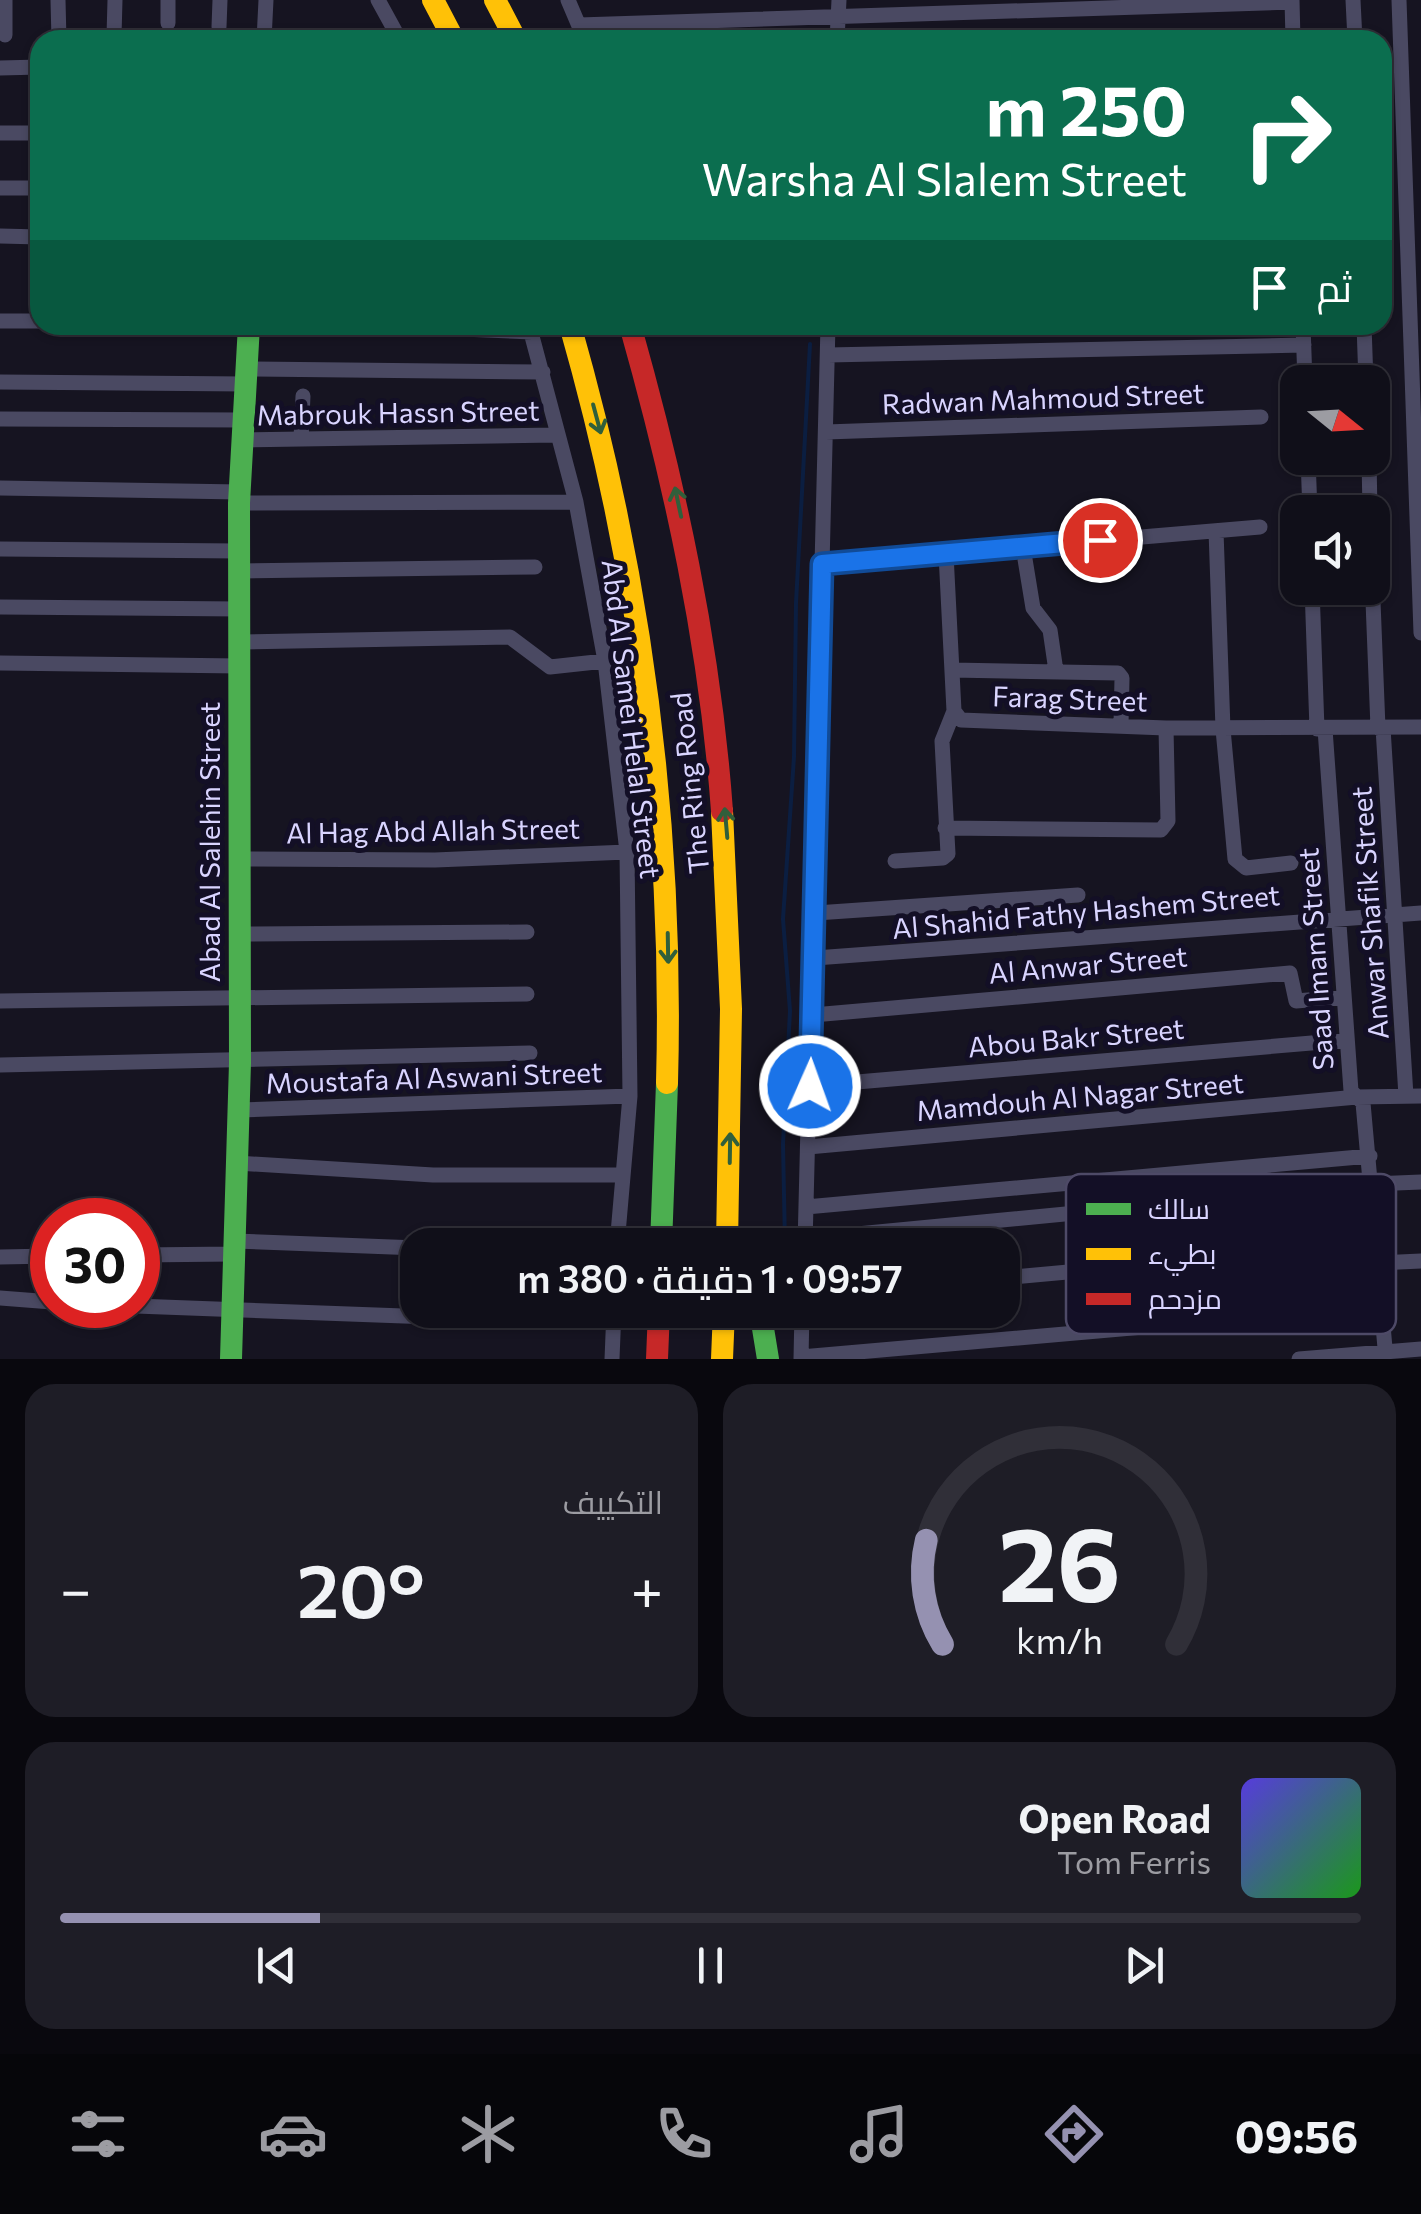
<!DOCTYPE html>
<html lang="ar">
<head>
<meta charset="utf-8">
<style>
	body { margin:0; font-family:Commissioner,Cairo,sans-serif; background:#1e1d26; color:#f1f3f6; direction:rtl; height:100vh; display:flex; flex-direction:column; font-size:38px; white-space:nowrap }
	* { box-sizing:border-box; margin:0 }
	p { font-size:32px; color:#9c9ca2 }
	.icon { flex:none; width:55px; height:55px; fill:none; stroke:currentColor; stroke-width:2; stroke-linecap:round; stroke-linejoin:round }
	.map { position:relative; height:1359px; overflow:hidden; direction:ltr }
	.sheet { display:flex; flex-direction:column; gap:25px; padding:25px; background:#09080e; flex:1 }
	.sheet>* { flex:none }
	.top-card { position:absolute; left:30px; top:30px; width:1362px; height:305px; border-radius:30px; box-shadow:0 2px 8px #0004,0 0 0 2px #302f38; direction:rtl; background:#0b6e4f; color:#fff; overflow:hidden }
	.needle { width:65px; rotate:108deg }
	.fabs { position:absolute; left:1280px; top:365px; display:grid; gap:20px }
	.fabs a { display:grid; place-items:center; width:110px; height:110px; border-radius:20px; background:#100f19; box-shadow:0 2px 8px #0004,0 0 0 2px #302f38; font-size:50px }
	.speed { position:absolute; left:30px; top:1198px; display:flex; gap:20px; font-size:50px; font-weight:700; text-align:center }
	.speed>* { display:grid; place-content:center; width:130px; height:130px; border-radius:50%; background:#100f19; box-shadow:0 2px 8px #0004,0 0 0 2px #302f38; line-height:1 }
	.speed .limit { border:15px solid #d22; background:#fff; color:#111 }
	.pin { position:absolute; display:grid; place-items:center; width:85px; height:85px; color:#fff; margin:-42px; border:5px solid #fff; border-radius:50%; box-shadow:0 2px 10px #0007 }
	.me { position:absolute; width:110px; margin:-55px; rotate:2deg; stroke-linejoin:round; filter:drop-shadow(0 0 8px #0008) }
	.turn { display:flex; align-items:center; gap:35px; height:210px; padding:0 40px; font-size:45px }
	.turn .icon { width:130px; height:130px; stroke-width:2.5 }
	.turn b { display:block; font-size:70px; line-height:85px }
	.then { display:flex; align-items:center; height:95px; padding:0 40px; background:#0003; gap:20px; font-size:38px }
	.big { font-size:75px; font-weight:600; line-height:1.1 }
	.sheet .card { flex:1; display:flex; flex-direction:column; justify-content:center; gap:15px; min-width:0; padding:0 35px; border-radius:30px; background:#1e1d26 }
	.sheet .dial { align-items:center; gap:0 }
	.dial svg { height:260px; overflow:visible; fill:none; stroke:#302f38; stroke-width:7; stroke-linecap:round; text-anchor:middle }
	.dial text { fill:#f1f3f6; stroke:none }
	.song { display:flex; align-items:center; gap:30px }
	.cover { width:120px; height:120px; border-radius:15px; background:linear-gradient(135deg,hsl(250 70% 55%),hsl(120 70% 35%)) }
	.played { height:10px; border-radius:5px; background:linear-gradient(90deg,#9591b1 20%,#302f38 20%) }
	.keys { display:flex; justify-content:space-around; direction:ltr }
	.heat { display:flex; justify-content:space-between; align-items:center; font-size:55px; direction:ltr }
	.sheet .tiles { flex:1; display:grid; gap:25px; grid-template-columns:1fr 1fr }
	.card:last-child { grid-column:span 2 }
	.trip { position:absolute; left:400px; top:1228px; width:620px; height:100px; border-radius:30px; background:#100f19; box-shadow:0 2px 8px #0004,0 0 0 2px #302f38; font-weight:600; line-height:100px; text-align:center; direction:rtl }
	.tabs { display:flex; height:160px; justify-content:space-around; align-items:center; background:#06060a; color:#9c9ca2 }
	.tabs .icon { width:70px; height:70px }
	.tabs .current { color:#9591b1 }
	.tabs b { font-size:45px; color:#f1f3f6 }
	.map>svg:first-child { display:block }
</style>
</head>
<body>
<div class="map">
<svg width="1421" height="1359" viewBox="0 0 1421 1359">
	<rect width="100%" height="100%" fill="#161421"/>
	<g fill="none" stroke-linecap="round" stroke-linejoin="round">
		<path stroke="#0b1e41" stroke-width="4" d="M785 1244 783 1144 790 1011 783 919 794 757 796 603 810 344"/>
		<path stroke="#4a4962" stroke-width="15" d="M58 0 59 40
			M378 0 400 40
			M568 0 585 40
			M1292 0 1293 40
			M1353 0 1355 40
			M1399 0 1421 633
			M168 23V0
			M579 25 1292 2
			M219 27 220 0
			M5 35V0
			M114 36 115 0
			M264 40 266 0
			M837 40 839 0
			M0 68 40 67
			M0 133H40
			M0 188H40
			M0 236 40 237
			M0 321H40
			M365 325 532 332
			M529 325 576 502 605 661 627 852 630 1096 617 1245
			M696 325H769
			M1303 325 1305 382
			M1364 325 1366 382
			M828 355 1304 345
			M246 369 543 372
			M0 382 246 384
			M0 419 244 420
			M826 432 1261 417
			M301 439 303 396
			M243 440 555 435
			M1308 458 1310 512
			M1369 458 1370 512
			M0 488 240 492
			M239 503 576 502
			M1216 531 1223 729 1235 859 1246 868 1291 863
			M1023 547 1033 608 1050 630 1056 671
			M0 549 239 551
			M946 554 954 711 961 720 1166 728 1421 727
			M822 564 1260 527
			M240 571 535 567
			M1372 576 1378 728
			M1312 588 1317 729
			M0 607 240 609
			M240 642 510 637 550 667 605 661
			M0 663 240 666
			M952 670 1118 673 1122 678 1121 725
			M1383 728 1406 1096
			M1325 729 1351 1091 1363 1103 1386 1359
			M945 828 1161 830 1168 821 1166 728
			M240 859 435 860 627 852
			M895 861 943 858 948 854 942 741 954 711
			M816 913 1078 895
			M240 934 527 932
			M815 958 1421 913
			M0 1001 527 994
			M813 1015 1290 973 1296 1001 1344 997
			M0 1065 530 1053
			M810 1086 1347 1040
			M239 1110 630 1096
			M808 1147 1357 1097 1421 1096
			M237 1163 433 1175H622
			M1372 1184 1421 1182
			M806 1207 1370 1156
			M805 1239 1324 1189
			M235 1241 418 1248
			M805 1245 828 325
			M138 1255 234 1254
			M0 1257 52 1256
			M1378 1263 1421 1261
			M1002 1278 1330 1248
			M0 1298 52 1302
			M109 1305 485 1319H528L535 1310
			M801 1357 1327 1311
			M612 1359 614 1310
			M801 1359 802 1310
			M1299 1359 1421 1349"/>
		<path stroke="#4caf50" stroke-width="22" d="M661 1245 667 1083
			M760 1310 768 1359
			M231 1359 240 1063 239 503 249 325"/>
		<path stroke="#ffc107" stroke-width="22" d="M433 0 454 40
			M495 0 516 40
			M570 325C641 573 674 825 667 1083
			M722 811 731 1009 727 1245
			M722 1359 724 1310"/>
		<path stroke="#c62828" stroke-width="22" d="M630 325C675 484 710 645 722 811
			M657 1359 659 1310"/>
	</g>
	<defs><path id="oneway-shaft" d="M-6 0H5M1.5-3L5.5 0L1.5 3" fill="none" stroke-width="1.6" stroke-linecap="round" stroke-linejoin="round" transform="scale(2.5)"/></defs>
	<g stroke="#305f3b">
		<use href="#oneway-shaft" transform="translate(597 419) rotate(75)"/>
		<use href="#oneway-shaft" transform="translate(678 502) rotate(-102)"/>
		<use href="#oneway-shaft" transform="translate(726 823) rotate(-95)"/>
		<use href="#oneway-shaft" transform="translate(668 948) rotate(89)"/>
		<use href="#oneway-shaft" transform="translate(730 1148) rotate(-89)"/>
	</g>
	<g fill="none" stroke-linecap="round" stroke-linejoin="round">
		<g stroke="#114b97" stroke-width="25">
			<path id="route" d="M810 1086 822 564 1100 540"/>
		</g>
		<use href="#route" stroke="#1a73e8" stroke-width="18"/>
	</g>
	<g text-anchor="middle" stroke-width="10" stroke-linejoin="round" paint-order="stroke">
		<g font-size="28" fill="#d9d4ff" stroke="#130f26">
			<text transform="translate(1043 399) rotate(-2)" y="10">Radwan Mahmoud Street</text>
			<text transform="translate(398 413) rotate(-1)" y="10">Mabrouk Hassn Street</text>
			<text transform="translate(1070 699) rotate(2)" y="10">Farag Street</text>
			<text transform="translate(631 719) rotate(83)" y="10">Abd Al Samei Helal Street</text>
			<text transform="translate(690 783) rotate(-96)" y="10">The Ring Road</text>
			<text transform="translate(433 831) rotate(-1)" y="10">Al Hag Abd Allah Street</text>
			<text transform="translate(210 842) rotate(-90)" y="10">Abad Al Salehin Street</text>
			<text transform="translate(1086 912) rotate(-5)" y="10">Al Shahid Fathy Hashem Street</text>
			<text transform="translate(1370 913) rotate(-94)" y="10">Anwar Shafik Street</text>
			<text transform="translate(1316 959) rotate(-94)" y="10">Saad Imam Street</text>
			<text transform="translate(1088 965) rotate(-5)" y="10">Al Anwar Street</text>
			<text transform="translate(1076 1038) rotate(-5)" y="10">Abou Bakr Street</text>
			<text transform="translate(434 1078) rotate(-2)" y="10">Moustafa Al Aswani Street</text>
			<text transform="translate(1080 1097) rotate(-5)" y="10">Mamdouh Al Nagar Street</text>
		</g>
	</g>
	<rect x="1066" y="1174" width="330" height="160" rx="15" fill="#130f26" stroke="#4e4a67" stroke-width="2.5"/>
	<rect x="1086" y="1203" width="45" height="12" fill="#4caf50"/>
	<rect x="1086" y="1248" width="45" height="12" fill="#ffc107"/>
	<rect x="1086" y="1293" width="45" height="12" fill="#c62828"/>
	<g font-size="28" fill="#d9d4ff">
		<text x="1148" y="1219">سالك</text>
		<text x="1148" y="1264">بطيء</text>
		<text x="1148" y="1309">مزدحم</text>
	</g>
</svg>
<div class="fabs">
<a><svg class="needle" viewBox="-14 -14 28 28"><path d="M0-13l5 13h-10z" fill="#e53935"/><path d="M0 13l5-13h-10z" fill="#9c9ca2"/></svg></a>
<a><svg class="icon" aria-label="sound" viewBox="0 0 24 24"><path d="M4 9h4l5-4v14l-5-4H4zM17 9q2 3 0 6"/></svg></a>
</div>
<div class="speed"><div class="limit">30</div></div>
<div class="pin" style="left:1100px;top:540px;background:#d93025"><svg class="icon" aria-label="arrive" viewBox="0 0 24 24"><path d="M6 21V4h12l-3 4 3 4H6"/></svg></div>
<svg class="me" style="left:810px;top:1086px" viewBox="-20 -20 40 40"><circle r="17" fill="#1a73e8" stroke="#fff" stroke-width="3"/><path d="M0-11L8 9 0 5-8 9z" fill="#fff"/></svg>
<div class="trip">09:57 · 1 دقيقة · 380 m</div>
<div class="top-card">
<div class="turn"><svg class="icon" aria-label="right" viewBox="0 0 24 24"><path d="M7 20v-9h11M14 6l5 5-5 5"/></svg><div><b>250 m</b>Warsha Al Slalem Street</div></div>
<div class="then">ثم<svg class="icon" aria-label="arrive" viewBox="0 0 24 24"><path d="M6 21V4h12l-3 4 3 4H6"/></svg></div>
</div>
</div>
<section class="sheet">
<div class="tiles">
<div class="card dial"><svg viewBox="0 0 100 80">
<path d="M14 69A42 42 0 1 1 86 69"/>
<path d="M14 69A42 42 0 0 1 9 37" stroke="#9591b1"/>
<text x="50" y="56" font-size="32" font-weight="700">26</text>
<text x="50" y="72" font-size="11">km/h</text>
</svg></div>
<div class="card"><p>التكييف</p>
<div class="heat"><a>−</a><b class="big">20°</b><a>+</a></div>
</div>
<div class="card">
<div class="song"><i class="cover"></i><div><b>Open Road</b><p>Tom Ferris</p></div></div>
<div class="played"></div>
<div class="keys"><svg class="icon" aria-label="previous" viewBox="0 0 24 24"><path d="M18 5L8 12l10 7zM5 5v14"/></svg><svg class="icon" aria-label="pause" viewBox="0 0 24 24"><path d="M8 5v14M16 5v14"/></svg><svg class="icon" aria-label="next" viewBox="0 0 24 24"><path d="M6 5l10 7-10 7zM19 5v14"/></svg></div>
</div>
</div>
</section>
<nav class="tabs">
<b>09:56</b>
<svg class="icon current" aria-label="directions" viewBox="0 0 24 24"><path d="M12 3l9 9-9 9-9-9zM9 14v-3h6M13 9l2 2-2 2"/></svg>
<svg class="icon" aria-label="music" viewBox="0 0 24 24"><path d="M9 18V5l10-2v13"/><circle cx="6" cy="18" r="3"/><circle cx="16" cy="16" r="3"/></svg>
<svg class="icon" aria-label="phone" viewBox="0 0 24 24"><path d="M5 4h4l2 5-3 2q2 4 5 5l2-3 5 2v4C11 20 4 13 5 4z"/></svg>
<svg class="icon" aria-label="climate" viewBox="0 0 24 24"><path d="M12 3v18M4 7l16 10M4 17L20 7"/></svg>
<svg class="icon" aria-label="car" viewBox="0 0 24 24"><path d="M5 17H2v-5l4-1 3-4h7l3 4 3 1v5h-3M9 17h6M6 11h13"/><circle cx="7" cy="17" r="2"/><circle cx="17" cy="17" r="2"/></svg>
<svg class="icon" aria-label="filters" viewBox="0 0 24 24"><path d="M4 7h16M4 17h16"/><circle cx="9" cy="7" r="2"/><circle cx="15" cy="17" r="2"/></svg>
</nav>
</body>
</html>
